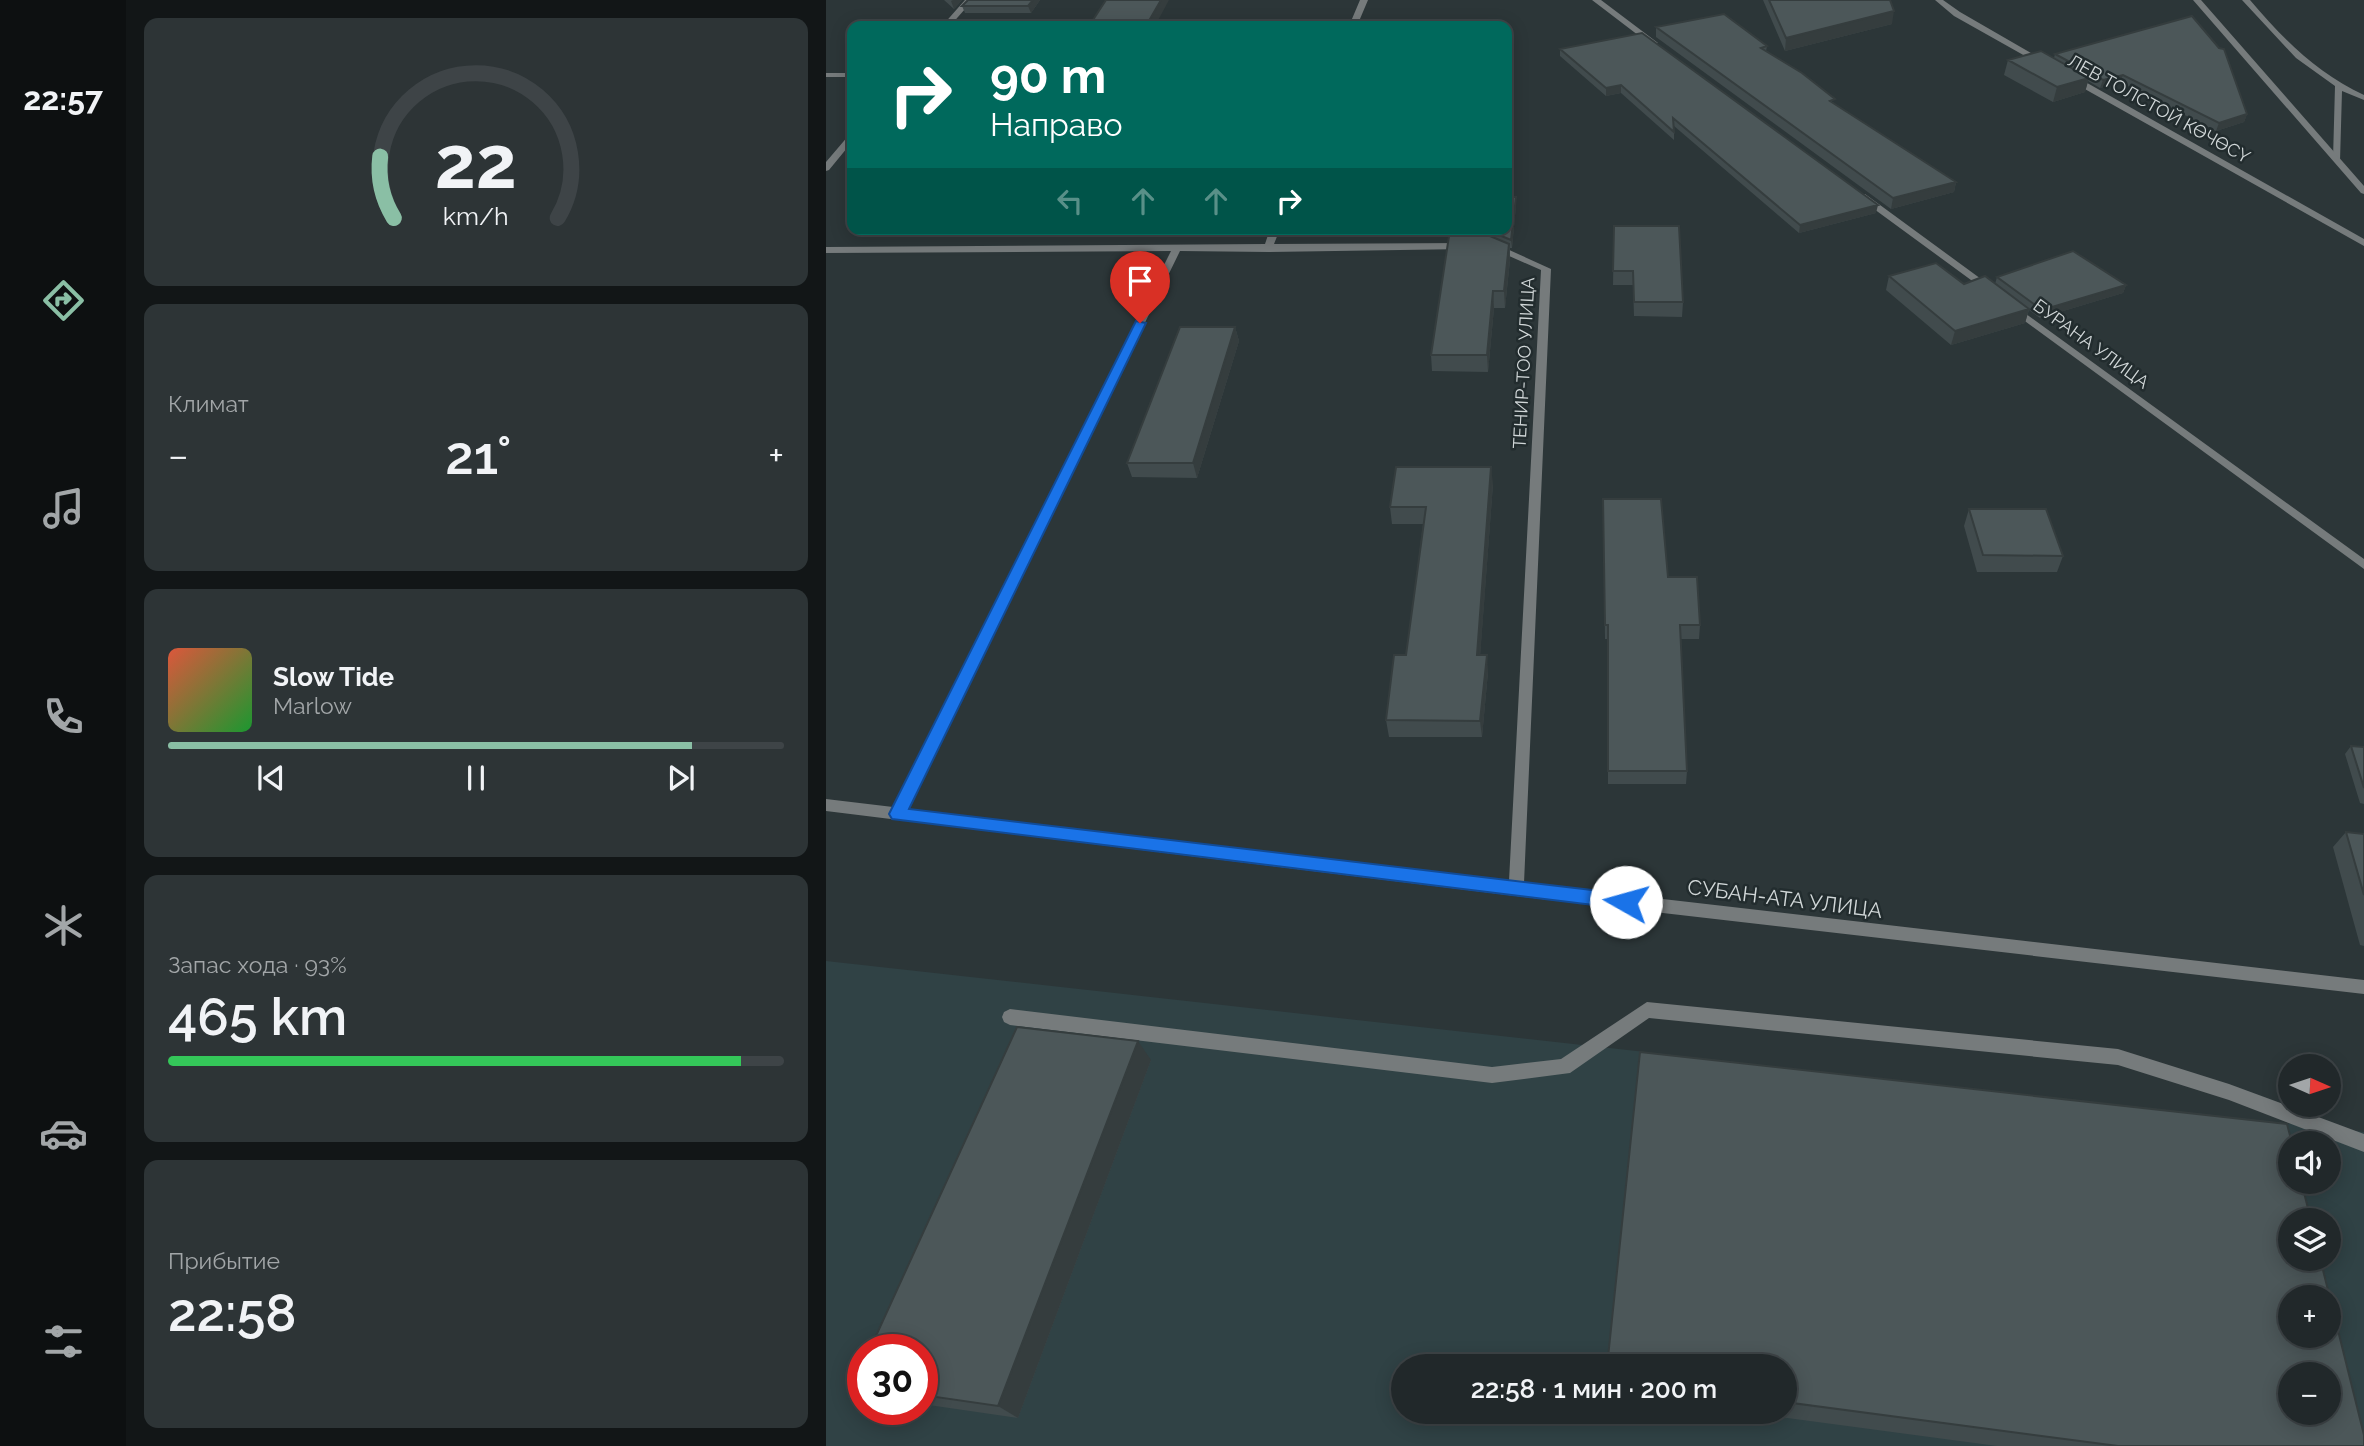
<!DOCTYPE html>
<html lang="ru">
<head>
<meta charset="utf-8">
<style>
	body { margin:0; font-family:Raleway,sans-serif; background:#2d3436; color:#f1f3f6; height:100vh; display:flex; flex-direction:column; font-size:26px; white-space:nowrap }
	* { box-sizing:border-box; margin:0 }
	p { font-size:23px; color:#a2a6a8 }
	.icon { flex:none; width:38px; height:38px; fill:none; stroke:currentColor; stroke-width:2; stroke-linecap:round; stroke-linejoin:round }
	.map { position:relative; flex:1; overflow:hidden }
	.drawer { display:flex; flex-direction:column; gap:18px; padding:18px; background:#121617; width:700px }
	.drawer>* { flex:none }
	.hud { position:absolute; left:21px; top:21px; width:665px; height:214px; border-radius:14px; box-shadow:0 4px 18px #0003,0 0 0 2px #3e4447; background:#00695c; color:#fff; overflow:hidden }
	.needle { width:46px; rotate:93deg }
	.fabs { position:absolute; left:1452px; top:1054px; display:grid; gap:14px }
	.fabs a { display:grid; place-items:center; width:63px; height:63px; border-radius:50%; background:#21282a; box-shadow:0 4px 18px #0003,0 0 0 2px #3e4447; font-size:35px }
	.speed { position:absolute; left:21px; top:1334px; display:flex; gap:14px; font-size:35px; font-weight:700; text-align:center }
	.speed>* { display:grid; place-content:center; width:91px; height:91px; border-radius:50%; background:#21282a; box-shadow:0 4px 18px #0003,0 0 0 2px #3e4447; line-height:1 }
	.speed .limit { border:10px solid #d22; background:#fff; color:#111 }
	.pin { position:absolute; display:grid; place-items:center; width:60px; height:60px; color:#fff; margin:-72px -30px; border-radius:50% 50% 50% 0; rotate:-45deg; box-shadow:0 0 7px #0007 }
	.pin .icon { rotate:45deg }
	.me { position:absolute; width:77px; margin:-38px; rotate:277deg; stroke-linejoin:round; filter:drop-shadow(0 0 5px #0008) }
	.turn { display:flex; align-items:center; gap:24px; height:147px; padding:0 28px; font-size:32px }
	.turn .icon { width:91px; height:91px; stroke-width:2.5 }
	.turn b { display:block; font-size:49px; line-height:60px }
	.lanes { display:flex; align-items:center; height:66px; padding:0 28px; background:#0003; justify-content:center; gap:35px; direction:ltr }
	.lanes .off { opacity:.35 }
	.big { font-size:52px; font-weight:600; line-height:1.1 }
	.drawer .card { flex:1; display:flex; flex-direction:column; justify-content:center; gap:10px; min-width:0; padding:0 24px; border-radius:14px; background:#2d3436 }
	.drawer .dial { align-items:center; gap:0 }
	.dial svg { height:182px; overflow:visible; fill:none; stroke:#3e4447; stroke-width:7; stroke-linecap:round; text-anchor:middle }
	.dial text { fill:#f1f3f6; stroke:none }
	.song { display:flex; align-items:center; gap:21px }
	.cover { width:84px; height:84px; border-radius:10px; background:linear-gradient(135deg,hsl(10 70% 55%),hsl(130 70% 35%)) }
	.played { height:7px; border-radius:4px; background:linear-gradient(90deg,#8abfa5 85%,#3e4447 85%) }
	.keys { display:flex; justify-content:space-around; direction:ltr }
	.heat { display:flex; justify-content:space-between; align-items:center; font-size:38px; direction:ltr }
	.charge { height:10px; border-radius:5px; background:linear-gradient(90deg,#34c759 93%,#3e4447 0) }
	.trip { position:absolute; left:565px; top:1354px; width:406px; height:70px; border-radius:35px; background:#21282a; box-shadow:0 4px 18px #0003,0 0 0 2px #3e4447; font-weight:600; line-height:70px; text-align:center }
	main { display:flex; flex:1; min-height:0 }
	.tab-bar { display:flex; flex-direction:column; width:126px; justify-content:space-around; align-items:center; background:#0d1011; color:#a2a6a8 }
	.tab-bar .icon { width:49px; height:49px }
	.tab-bar .on { color:#8abfa5 }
	.tab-bar b { font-size:32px; color:#f1f3f6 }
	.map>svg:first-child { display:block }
</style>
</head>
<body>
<main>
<nav class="tab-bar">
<b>22:57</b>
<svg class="icon on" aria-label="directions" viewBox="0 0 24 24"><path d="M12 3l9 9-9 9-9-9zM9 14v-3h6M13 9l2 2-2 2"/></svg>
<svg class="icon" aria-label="music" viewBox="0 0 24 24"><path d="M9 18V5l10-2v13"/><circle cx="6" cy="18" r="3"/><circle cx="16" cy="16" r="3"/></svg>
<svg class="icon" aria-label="phone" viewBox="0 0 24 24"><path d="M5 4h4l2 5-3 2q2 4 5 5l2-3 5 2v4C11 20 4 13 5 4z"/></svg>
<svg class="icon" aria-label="climate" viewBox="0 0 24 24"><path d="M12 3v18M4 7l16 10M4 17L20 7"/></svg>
<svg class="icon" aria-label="car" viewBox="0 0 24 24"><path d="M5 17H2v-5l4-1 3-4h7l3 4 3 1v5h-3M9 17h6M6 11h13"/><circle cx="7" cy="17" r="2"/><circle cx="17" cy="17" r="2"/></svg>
<svg class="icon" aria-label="filters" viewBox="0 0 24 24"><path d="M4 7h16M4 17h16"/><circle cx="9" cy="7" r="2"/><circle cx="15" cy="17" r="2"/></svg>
</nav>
<section class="drawer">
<div class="card dial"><svg viewBox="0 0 100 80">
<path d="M14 69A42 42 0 1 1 86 69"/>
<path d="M14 69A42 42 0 0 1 8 42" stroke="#8abfa5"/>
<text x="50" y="56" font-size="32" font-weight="700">22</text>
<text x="50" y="72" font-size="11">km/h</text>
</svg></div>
<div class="card"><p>Климат</p>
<div class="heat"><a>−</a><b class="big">21°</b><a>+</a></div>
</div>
<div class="card">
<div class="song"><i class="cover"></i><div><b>Slow Tide</b><p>Marlow</p></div></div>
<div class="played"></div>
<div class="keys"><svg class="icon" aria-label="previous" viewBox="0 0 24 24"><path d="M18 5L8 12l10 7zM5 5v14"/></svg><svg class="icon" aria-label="pause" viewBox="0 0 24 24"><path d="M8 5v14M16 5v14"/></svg><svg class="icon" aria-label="next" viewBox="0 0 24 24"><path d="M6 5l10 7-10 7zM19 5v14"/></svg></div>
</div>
<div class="card"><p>Запас хода · 93%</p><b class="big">465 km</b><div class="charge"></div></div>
<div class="card"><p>Прибытие</p><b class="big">22:58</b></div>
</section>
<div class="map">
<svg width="1538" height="1446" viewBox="0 0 1538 1446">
	<rect width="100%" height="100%" fill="#2c3638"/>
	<path fill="#304245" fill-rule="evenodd" d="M0 961 1538 1132V1446H0ZM1465 1143H1503V1181H1465ZM1465 1220H1503V1258H1465ZM1465 1297H1503V1335H1465ZM37 1349H96V1409H37ZM578 1367H959V1412H578ZM1465 1374H1503V1412H1465Z"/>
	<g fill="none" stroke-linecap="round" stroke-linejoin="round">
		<path fill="#767b7c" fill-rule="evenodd" d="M1416 0H1424C1457 39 1491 73 1538 95V100L1516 91 1514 161 1507 159 1509 86 1470 58Z
			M821 1002 1292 1049 1403 1084 1538 1134V1152L1403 1100 1292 1065 823 1018 744 1073 666 1083 184 1025 178 1022 176 1017 178 1012 184 1009 666 1067 735 1059Z"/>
		<path fill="#767b7c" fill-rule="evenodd" d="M139 0H147L124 26H116Z
			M534 0H542L531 26H523Z
			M766 0H775L832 43 825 45Z
			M1109 0H1117L1134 12 1224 64 1217 66 1128 16Z
			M1367 0H1375L1538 186V194L1535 193Z
			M0 73H26V77H0Z
			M1241 75H1247L1538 239V246L1241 79Z
			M23 135H26V142L3 170 0 171V162Z
			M1033 194H1039L1166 287V291H1160L1033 198Z
			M444 229H454L448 244 640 243 645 246 640 249 442 252 354 251 81 809 683 881 715 270 665 248V244L668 243 725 269 698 883 1538 980V994L690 896 0 811V799L67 807 345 251 0 253V247L439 244Z
			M1185 303 1538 559V569L1181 308V304Z"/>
	</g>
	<path fill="#414b4d" d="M118 0H136L128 9Z
		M214 0 205 13H139L136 6Z
		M937 0H1064L1066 24 959 51Z
		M830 27 941 46 940 51 1009 104 1130 182 1128 192 1065 209 830 37Z
		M734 49 1050 213 973 233 848 126V140L795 93 780 96 734 56Z
		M1229 54 1421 114 1418 122 1390 131 1294 82 1274 88 1262 81 1259 92 1227 102 1178 75 1182 60 1228 58Z
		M690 197V205L686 248H684V260L679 308H668L662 372 606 371 605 355 626 236 625 232Z
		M788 226 857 302 856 317 808 316 807 285H787Z
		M1063 276 1138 284H1169L1171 277 1300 285 1297 293 1214 318 1203 310 1199 323 1125 345 1060 290Z
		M409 327 413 341 371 478 306 477 301 463Z
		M667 484 654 655 662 672 656 737H563L560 720 580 655 597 524H566L564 507Z
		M777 499 842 577 874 625 873 639H855L861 771 860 784H782V639H779Z
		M1143 509 1237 556 1231 572H1151L1138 526Z
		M1525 746 1538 747V804L1534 803 1519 754Z
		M1520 832 1538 834V946L1534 945 1507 847Z
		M325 1060 192 1418 96 1404V1349Z
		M959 1367 1538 1446H1171L916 1412H959Z"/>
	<path fill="#353d3e" d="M127 0H136L128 9 125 1Z
		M207 0H214L205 13 202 6Z
		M335 0H343L329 26H320Z
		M1068 11 1066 24 959 51 960 38Z
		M1297 75 1294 82 1274 88 1277 80Z
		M1263 78 1259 92 1227 102 1231 87Z
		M795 85V93L780 96V88Z
		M1421 114 1418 122 1390 131 1393 123Z
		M1130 182 1128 192 1065 209 1067 198Z
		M690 197V205L686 248 685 240Z
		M1052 205 1050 213 973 233 974 225Z
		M683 244 684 260 679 308 678 291Z
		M1300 285 1297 293 1214 318 1216 310Z
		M667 291 668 308 662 372 661 355Z
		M1203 309 1199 323 1125 345 1129 331Z
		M409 327 413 341 371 478 367 463Z
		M665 467 667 484 653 672 651 655Z
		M661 655 662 672 656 737 654 721Z
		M312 1041 325 1060 192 1418 172 1406Z"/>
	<path fill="#4c5759" stroke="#353d3e" stroke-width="2" fill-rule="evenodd" d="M142 0H207L202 6H136Z
		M280 0H335L320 26H263Z
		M943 0H1064L1068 11 960 38Z
		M898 14 941 46 935 48 976 73 1009 99 1004 101 1130 182 1067 198 830 27Z
		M1366 16 1393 48 1398 49 1421 114 1393 123 1297 75 1277 80 1229 54Z
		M816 33 1052 205 974 225 847 118 848 132 795 85 780 88 734 49Z
		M1215 51 1263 78 1231 87 1182 60Z
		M681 197H690L685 240 666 232H625L626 229H681Z
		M788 226H853L857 302H808L807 271H787Z
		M623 236H664L683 244 678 291H667L661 355H605Z
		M1247 251 1300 285 1216 310 1171 277Z
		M1110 263 1138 284 1159 276 1203 309 1129 331 1063 276Z
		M354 327H409L367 463H301Z
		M570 467H665L651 655H661L654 721 560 720 568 655H580L600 507H564Z
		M777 499H835L842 577H871L874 625H854L861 771H782V625H779Z
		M1143 509H1220L1237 556 1157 555Z
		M1525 746 1538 747V788Z
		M1520 832 1538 834V895Z
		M191 1027 312 1041 172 1406 96 1395V1349H44Z
		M814 1052 1461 1124 1466 1143H1465V1181H1475L1485 1220H1465V1258H1494L1538 1435V1446H1292L959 1402V1367H781ZM1465 1297H1503V1335H1465ZM1465 1374H1503V1412H1465Z
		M37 1366V1387L28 1386Z"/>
	<path fill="#1a73e8" stroke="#114b97" stroke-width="2" d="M310 321 320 323 83 809 800 894 806 896 809 902 806 907 800 909 66 819 63 814Z"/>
	<g text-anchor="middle" stroke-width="5" stroke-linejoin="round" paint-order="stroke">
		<g font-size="18" fill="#d1d7d8" stroke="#222c2e">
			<text transform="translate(1333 109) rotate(29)" y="6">ЛЕВ ТОЛСТОЙ КӨЧӨСҮ</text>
			<text transform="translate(1265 344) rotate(36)" y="6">БУРАНА УЛИЦА</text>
			<text transform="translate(698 363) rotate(-87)" y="6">ТЕНИР-ТОО УЛИЦА</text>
		</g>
		<g font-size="21" fill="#d1d7d8" stroke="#222c2e">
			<text transform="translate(959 899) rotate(7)" y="7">СУБАН-АТА УЛИЦА</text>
		</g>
	</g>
</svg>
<div class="fabs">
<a><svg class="needle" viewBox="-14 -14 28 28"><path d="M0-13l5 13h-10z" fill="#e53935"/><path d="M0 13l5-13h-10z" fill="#a2a6a8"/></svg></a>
<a><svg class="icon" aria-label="sound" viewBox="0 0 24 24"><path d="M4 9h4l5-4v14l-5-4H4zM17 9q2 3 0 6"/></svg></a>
<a><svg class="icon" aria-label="layers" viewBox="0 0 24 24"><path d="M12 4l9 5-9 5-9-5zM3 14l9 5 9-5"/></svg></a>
<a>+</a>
<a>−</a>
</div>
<div class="speed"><div class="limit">30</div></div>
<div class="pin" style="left:314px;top:323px;background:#d93025"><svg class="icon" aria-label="arrive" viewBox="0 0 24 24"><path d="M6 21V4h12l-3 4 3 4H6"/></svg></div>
<svg class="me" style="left:800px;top:902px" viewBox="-20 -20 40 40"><circle r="19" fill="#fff"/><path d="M0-13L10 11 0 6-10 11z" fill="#1a73e8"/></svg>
<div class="trip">22:58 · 1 мин · 200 m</div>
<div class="hud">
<div class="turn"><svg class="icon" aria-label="right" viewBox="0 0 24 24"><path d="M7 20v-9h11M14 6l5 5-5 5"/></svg><div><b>90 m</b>Направо</div></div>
<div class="lanes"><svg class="icon off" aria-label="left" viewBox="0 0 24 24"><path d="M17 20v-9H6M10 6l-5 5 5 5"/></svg><svg class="icon off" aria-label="ahead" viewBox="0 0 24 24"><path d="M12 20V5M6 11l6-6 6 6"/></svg><svg class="icon off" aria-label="ahead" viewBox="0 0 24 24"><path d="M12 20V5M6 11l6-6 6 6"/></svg><svg class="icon" aria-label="right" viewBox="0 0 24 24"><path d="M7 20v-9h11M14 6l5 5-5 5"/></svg></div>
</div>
</div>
</main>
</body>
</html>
